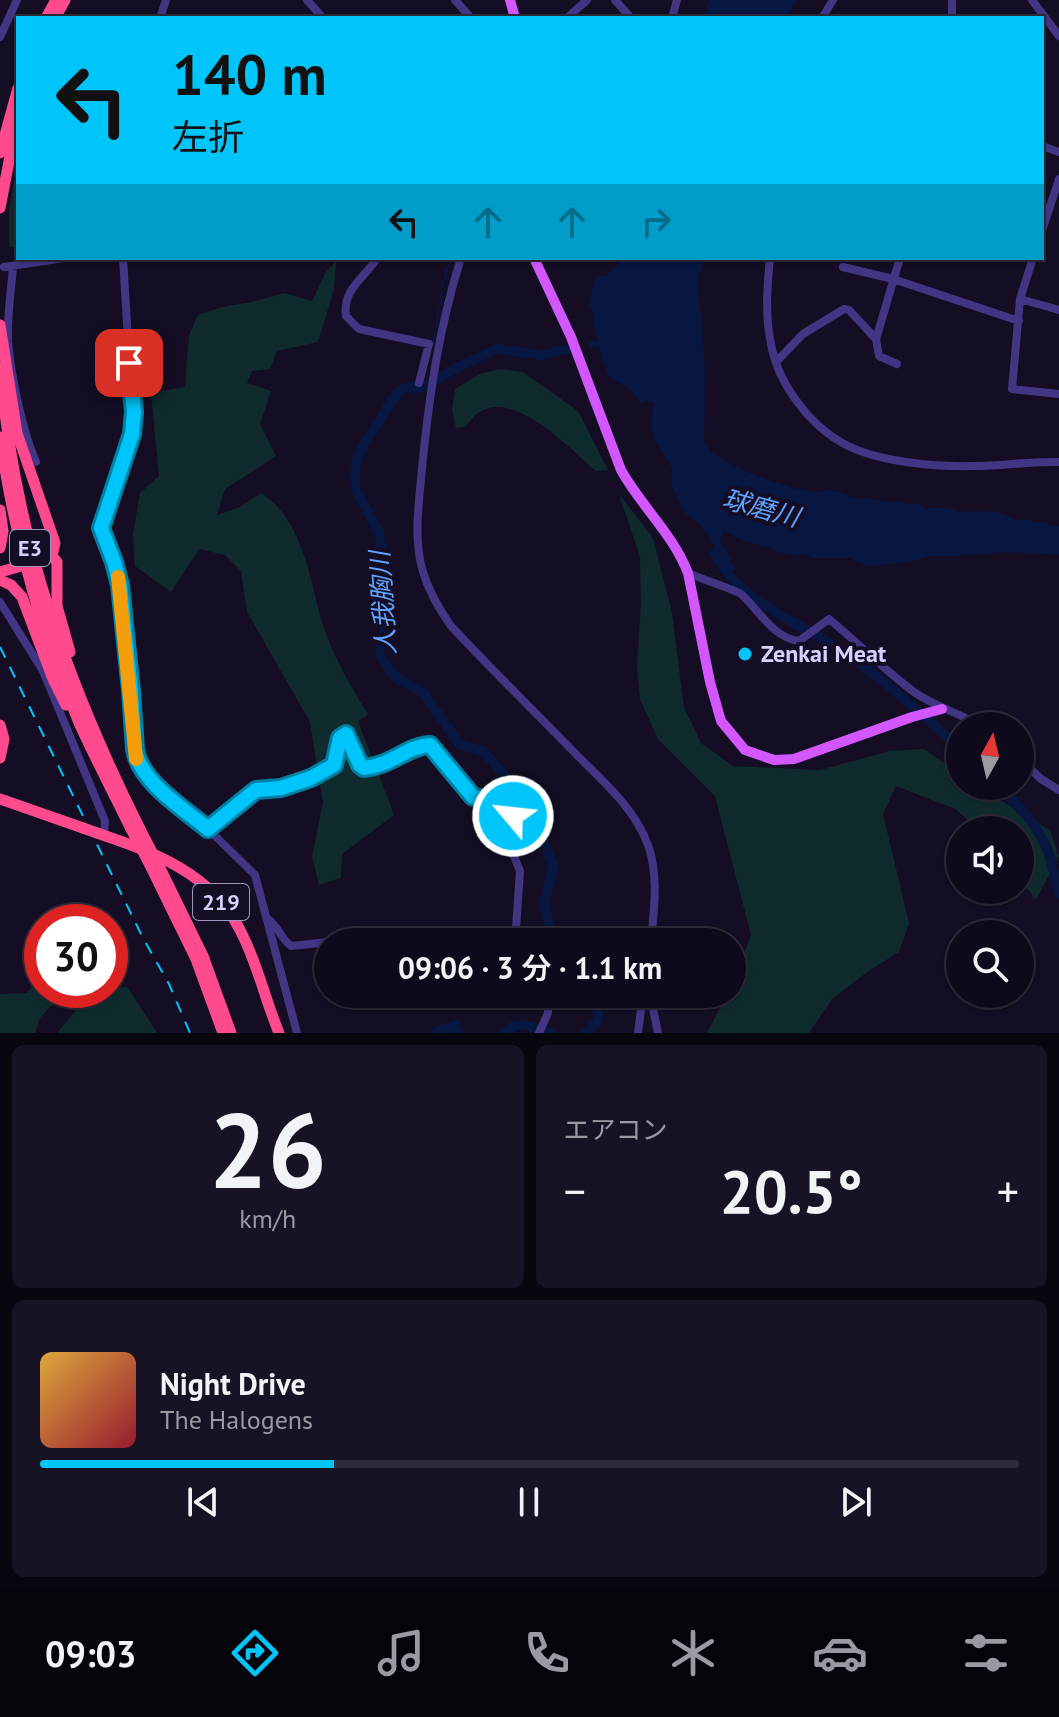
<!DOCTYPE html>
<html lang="ja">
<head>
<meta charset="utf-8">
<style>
	body { margin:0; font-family:"PT Sans","Noto Sans JP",sans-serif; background:#181324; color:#f1f3f6; height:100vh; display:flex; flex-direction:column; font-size:30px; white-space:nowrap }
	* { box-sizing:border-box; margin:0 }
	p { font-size:26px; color:#9b9aa3 }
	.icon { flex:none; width:44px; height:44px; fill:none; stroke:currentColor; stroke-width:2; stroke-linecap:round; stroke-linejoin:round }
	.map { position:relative; height:1033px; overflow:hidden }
	.side { display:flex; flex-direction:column; gap:12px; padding:12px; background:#08060f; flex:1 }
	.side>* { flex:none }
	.hud { position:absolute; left:16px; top:16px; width:1028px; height:244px; border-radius:0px; box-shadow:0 2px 6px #0004,0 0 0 2px #2f2b3a; background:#00c5fb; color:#111; overflow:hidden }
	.needle { width:52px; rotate:8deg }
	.buttons { position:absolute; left:946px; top:712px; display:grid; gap:16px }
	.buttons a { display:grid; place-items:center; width:88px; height:88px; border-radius:50%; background:#0f0a1b; box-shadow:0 2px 6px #0004,0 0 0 2px #2f2b3a; font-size:40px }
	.speed { position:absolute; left:24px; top:904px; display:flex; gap:16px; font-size:40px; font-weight:700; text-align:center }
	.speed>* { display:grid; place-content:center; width:104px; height:104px; border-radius:50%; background:#0f0a1b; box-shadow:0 2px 6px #0004,0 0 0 2px #2f2b3a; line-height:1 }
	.speed .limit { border:12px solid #d22; background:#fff; color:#111 }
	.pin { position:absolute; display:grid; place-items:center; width:68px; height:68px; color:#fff; margin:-34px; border-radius:16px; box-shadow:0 4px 12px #0006 }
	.me { position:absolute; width:88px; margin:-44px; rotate:298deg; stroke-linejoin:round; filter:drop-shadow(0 0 6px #0008) }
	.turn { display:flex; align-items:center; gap:28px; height:168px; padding:0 24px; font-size:36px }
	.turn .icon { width:104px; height:104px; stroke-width:2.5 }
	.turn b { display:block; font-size:56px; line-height:68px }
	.lanes { display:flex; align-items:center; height:76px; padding:0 24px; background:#0003; justify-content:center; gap:40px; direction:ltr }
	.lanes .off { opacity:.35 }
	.big { font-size:60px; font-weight:600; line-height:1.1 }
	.side .tile { flex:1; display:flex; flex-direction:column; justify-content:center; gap:12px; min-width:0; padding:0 28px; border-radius:12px; background:#181324 }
	.side .dial { align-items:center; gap:0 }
	.dial b { font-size:104px; line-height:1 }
	.song { display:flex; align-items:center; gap:24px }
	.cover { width:96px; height:96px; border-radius:12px; background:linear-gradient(135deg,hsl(40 70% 55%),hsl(350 70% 35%)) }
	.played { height:8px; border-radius:4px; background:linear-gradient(90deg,#00c5fb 30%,#2f2b3a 30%) }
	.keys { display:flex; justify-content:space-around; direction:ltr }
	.heat { display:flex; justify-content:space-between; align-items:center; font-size:44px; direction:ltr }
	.side .tiles { flex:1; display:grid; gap:12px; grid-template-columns:1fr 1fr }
	.tile:last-child { grid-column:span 2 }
	.trip { position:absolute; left:314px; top:928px; width:432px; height:80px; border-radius:40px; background:#0f0a1b; box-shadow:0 2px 6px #0004,0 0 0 2px #2f2b3a; font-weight:600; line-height:80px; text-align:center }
	.tab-bar { display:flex; height:128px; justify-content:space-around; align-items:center; background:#06040b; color:#9b9aa3 }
	.tab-bar .icon { width:56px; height:56px }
	.tab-bar .on { color:#00c5fb }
	.tab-bar b { font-size:36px; color:#f1f3f6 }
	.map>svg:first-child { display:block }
</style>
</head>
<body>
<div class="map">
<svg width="1059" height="1033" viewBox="0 0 1059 1033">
	<rect width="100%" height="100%" fill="#140d24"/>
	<path fill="#102b2e" d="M18 165V248L9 247V206Z
		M336 261 334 289 318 342 277 351 270 369 252 371 247 383 271 391 260 424 276 456 225 489 217 515 240 507 261 493C306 522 309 584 325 631 336 661 352 688 368 715L358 721 394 815 342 854 341 878 319 885 312 856 323 802 310 722 247 612 241 571 225 555 199 549 171 592 135 566 133 534 140 493 159 476 151 393 185 387 189 335 198 315 222 307 251 302 285 293 312 301 326 272Z
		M500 369 523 372 578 411 608 470 596 471C570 449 514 388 478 413 473 416 469 423 465 427L456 428 452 409 455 389 480 374Z
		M619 494 653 538 672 613 684 708 701 743 733 766 820 770 890 751 924 749 960 774V786H977L1050 830 1059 856 1036 900 1020 880V830H979L955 809 896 786 883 814 909 923 899 952 870 970 832 999 809 1033H707L727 994H732V985L751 935 715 796 658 739 640 699 637 667 641 603 640 557Z
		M42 979V990L65 991 40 1018 35 1033H0V994L26 993Z
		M110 986 128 988 157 1033H57C71 1017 87 992 110 990Z"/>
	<path fill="#081642" d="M709 0H797L787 18H703Z
		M624 258H704L698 280 705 373 704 439C706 443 707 447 710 450 727 467 807 499 828 490L846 494 849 497 923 505 926 510 931 508H948L959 512 983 511 1001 513 1015 520 1024 519 1059 526V555L1006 552 953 556H930L910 562 870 566 848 558H815L802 554 795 556 777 552 773 548 746 542 723 531 721 541 736 570 724 574 728 564 724 560 719 562 710 537 698 523 684 512 672 486V468L655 440 651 427 653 403 646 400 641 403 628 387 609 378 599 346 590 348 588 343 598 340 593 322 594 313 589 308V301L597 275 606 276Z"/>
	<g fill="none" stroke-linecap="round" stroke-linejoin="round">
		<path stroke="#081642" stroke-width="2" d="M432 346C441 316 438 285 452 258"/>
		<path stroke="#081642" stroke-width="10" d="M715 553C737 603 808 626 851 657 889 685 926 717 960 749
			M998 786C1019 806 1037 824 1048 851 1053 864 1055 880 1059 894
			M553 942 544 903 554 867 527 801 484 752 459 744 424 693 395 677 382 659 380 652 387 617 382 549 379 533 356 489 354 475 359 453 396 394 405 388 424 387 456 368 496 349 542 355 571 348
			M435 1033 455 1025 458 1033
			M504 1033C522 1017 530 1029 551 1033
			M586 1033 598 1021 597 994"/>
		<path stroke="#423684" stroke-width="8" d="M307 0 323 18
			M455 0 471 18
			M615 0 631 18
			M952 0V18
			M1032 0 1059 36
			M160 18 166 0
			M567 18 587 0
			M672 18 677 0
			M822 18 833 0
			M0 37 17 0
			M1042 146 1059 152
			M1042 231 1059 179
			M123 258 133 422 128 447 101 528 114 562 120 585 136 758 147 776 208 829 255 875 297 1033
			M377 258C365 278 342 289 346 316L359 329 429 344 419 383
			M461 258C439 327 429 397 422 468 419 503 413 538 423 572 429 592 439 609 451 626 490 668 531 708 571 749 599 778 634 806 648 845 659 876 654 909 651 942
			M770 258C767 287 765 316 771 344 778 384 810 426 846 445 879 462 936 467 973 466 1002 466 1030 461 1059 462
			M1033 258 1020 299 1012 389 1059 394
			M4 267 64 258
			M13 267C11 291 7 317 8 341 11 376 22 430 36 462
			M843 267 893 279 1019 321
			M1020 299 1059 310
			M776 362 803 334 844 309 849 310 876 339
			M897 364 879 356 876 339 900 258
			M688 573C698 578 736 590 741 594 759 610 773 638 799 641L829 619C857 642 884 670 914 692 935 707 958 712 980 726
			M0 602 43 671 105 821 104 835
			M1020 759 1041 779 1059 790
			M208 829 256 790 281 788 311 778 334 765 340 738 343 734 348 735 360 765 364 768C391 766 407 746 430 745L473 797 498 801 512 813 505 834 520 871 515 942
			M268 919C279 927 281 939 291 946L328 942
			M530 994 548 999V1013L539 1033
			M650 994 658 1033
			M638 1033 643 994"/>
		<path stroke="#d357ff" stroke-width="10" d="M510 0 515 18
			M534 258 571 337 621 470C641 506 673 534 688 573L710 682 721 721 745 750 774 760 794 759 912 717 942 709"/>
		<path stroke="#ff4b8d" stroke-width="11" d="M46 18 56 0
			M55 18 65 0
			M0 153 18 88
			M0 208 18 115
			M0 325 17 433 55 543 52 556 57 562V606L70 652
			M0 368C15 536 65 679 140 829
			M0 437C14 535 41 633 80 725 96 760 114 794 131 829
			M0 510 3 531 0 548
			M0 572 18 567
			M0 580 11 585 22 597 53 679 66 705
			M0 725 4 739 0 758
			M0 799 83 828
			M97 833C153 852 212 873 240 930 257 962 265 999 279 1033
			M150 865 196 959 223 1033
			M159 866 203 956 231 1033"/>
		<path stroke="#00c5fb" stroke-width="2" stroke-dasharray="12 10" stroke-linecap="butt" d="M0 647 143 938 169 984 190 1033"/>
		<path stroke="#ff4b8d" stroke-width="11" d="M16 562 42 555
			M83 828 97 833
			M131 829 150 865
			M140 829 159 866"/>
	</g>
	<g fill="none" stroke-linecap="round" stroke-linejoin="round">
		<g stroke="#0080a3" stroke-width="20">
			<path id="route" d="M129 363 134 412 132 434 101 528 114 562 120 585 131 691 135 749C139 781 184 809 208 829L256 790 281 788 311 778 334 765 340 738 346 734 360 765 364 768C391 766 407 746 430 745L473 797 498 801 513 816"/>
		</g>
		<use href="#route" stroke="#00c5fb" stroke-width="14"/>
		<path stroke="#f59e0b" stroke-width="14" d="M118 577 136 759"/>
	</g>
	<circle fill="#00c5fb" stroke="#140d24" stroke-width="3" cx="745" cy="654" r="8"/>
	<g text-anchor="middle" stroke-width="8" stroke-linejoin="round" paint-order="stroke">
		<g fill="#140d24" stroke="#9f96bd" stroke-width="2">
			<rect x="10" y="530" width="40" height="36" rx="6"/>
			<rect x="193" y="884" width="56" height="36" rx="6"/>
		</g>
		<g font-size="22" font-weight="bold" fill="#dad0ff">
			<text x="30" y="556">E3</text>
			<text x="221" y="910">219</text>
		</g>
		<g font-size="24" font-weight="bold" fill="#dad0ff" stroke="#140d24" text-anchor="start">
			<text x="761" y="662">Zenkai Meat</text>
		</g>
		<g font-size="26" font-style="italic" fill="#5ea2ff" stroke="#140d24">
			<text transform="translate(761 508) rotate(15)" y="9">球磨川</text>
			<text transform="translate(383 603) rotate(-94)" y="9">人我胸川</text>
		</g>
	</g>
</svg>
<div class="buttons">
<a><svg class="needle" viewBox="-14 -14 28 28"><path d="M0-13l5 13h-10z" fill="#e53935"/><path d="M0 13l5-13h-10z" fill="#9b9aa3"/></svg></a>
<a><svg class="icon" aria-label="sound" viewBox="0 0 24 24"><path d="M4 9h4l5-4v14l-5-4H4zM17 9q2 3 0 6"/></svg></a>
<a><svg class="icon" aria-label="search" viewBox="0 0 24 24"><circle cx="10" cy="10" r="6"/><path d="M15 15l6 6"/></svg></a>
</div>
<div class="speed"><div class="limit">30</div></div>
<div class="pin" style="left:129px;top:363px;background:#d93025"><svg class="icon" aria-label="arrive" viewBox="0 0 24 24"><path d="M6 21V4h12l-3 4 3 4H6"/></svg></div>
<svg class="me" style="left:513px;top:816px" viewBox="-20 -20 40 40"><circle r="17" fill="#00c5fb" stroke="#fff" stroke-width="3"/><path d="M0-11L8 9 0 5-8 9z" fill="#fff"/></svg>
<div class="trip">09:06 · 3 分 · 1.1 km</div>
<div class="hud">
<div class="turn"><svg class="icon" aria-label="left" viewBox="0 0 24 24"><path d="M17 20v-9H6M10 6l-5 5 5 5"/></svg><div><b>140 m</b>左折</div></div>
<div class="lanes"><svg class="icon" aria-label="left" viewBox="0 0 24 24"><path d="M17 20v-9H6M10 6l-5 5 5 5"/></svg><svg class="icon off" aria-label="ahead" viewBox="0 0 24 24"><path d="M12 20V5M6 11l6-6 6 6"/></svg><svg class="icon off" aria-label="ahead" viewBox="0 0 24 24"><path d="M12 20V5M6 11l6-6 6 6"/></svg><svg class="icon off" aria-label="right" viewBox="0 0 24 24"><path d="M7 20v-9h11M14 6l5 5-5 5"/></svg></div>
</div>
</div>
<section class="side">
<div class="tiles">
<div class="tile dial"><b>26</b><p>km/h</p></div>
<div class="tile"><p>エアコン</p>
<div class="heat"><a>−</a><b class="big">20.5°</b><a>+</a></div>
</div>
<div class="tile">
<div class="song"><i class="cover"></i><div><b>Night Drive</b><p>The Halogens</p></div></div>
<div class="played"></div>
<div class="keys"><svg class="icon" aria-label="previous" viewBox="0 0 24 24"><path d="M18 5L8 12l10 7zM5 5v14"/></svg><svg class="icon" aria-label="pause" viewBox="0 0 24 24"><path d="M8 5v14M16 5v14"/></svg><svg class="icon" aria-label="next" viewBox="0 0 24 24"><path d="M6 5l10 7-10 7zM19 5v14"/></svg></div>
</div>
</div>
</section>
<nav class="tab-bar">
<b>09:03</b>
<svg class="icon on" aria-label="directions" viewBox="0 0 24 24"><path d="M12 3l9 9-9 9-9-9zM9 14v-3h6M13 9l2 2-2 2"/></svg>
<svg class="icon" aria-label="music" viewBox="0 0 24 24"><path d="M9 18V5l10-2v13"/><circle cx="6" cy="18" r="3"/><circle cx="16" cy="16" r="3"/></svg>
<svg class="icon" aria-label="phone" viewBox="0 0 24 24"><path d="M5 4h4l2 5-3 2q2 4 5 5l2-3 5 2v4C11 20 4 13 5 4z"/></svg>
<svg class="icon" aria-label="climate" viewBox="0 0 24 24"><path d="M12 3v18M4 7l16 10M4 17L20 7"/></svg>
<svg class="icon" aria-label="car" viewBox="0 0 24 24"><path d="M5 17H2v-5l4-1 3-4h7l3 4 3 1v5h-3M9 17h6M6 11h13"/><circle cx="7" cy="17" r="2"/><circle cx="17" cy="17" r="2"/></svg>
<svg class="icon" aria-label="filters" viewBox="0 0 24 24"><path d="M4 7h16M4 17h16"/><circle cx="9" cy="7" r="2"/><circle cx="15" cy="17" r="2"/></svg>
</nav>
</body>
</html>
